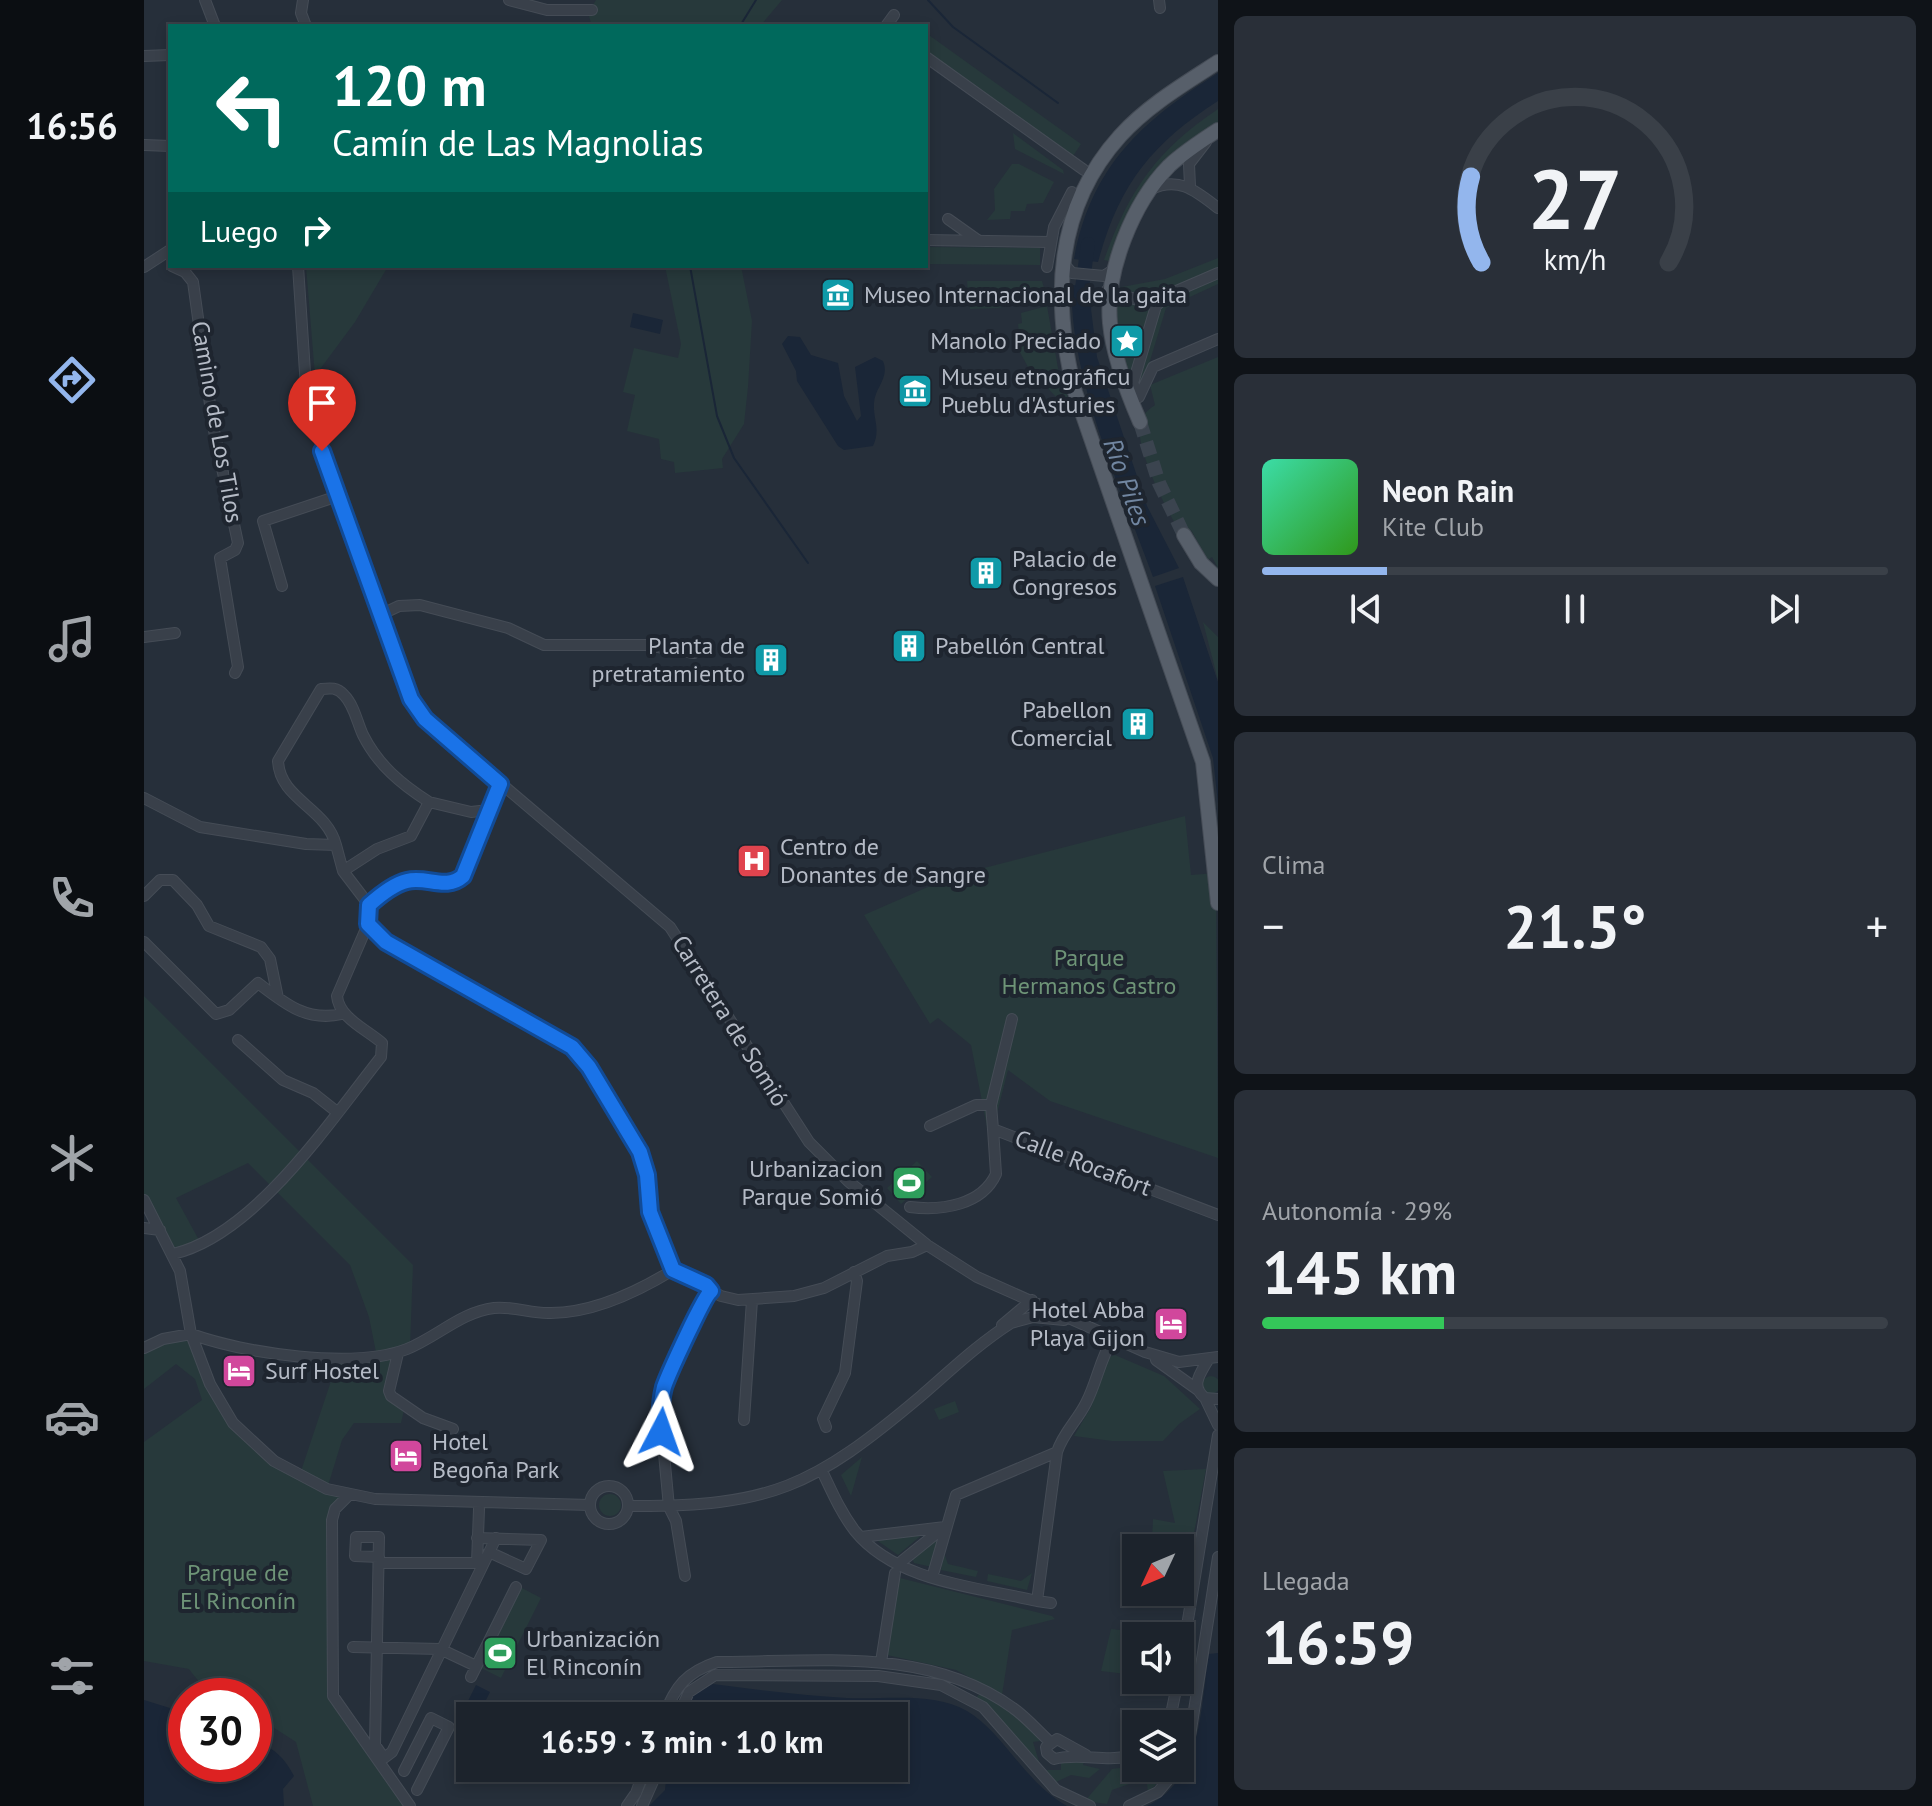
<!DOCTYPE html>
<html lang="es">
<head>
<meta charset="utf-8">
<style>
	body { margin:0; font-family:"PT Sans",sans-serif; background:#292f38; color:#f1f3f6; height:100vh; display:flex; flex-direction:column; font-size:30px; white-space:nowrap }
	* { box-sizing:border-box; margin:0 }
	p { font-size:26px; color:#a0a4a9 }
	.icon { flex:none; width:44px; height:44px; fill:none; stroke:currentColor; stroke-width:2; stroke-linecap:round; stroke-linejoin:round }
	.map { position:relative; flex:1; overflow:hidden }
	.details { display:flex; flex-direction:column; gap:16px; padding:16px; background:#0f1318; width:714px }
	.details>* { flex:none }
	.guide { position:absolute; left:24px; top:24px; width:760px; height:244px; border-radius:0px; box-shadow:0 4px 12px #0003,0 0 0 2px #3a4048; background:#00695c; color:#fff; overflow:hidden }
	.needle { width:52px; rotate:226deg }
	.tools { position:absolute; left:978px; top:1534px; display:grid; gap:16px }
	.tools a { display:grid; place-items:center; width:72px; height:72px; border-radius:0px; background:#1c232c; box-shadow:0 4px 12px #0003,0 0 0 2px #3a4048; font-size:40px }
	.speed { position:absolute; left:24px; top:1678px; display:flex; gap:16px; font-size:40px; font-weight:700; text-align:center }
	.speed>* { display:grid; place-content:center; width:104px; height:104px; border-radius:50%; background:#1c232c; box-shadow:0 4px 12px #0003,0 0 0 2px #3a4048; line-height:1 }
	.speed .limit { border:12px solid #d22; background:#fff; color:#111 }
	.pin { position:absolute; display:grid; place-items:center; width:68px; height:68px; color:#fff; margin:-82px -34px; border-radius:50% 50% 50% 0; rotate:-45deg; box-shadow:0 0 8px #0007 }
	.pin .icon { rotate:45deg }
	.me { position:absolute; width:88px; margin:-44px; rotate:4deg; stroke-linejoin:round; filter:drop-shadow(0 0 6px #0008) }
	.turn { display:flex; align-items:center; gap:28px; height:168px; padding:0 32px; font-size:36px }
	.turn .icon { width:104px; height:104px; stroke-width:2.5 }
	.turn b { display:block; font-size:56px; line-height:68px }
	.then { display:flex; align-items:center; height:76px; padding:0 32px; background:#0003; gap:16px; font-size:30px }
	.big { font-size:60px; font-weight:800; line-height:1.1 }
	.details .widget { flex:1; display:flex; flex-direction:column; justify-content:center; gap:12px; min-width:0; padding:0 28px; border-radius:12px; background:#292f38 }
	.details .dial { align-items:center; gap:0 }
	.dial svg { height:208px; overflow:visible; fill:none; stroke:#3a4048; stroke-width:7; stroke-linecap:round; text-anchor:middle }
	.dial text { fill:#f1f3f6; stroke:none }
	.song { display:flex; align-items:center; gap:24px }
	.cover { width:96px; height:96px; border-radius:12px; background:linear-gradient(135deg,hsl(160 70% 55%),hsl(110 70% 35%)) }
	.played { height:8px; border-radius:4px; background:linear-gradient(90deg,#93b6ed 20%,#3a4048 20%) }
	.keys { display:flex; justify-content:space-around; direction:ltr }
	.heat { display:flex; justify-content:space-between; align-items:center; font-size:44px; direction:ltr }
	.charge { height:12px; border-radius:6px; background:linear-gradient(90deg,#34c759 29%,#3a4048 0) }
	.trip { position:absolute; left:312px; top:1702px; width:452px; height:80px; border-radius:0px; background:#1c232c; box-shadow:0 4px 12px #0003,0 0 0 2px #3a4048; font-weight:800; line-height:80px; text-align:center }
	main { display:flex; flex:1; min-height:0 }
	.tab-bar { display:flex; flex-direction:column; width:144px; justify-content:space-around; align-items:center; background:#0b0e12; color:#a0a4a9 }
	.tab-bar .icon { width:56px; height:56px }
	.tab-bar .selected { color:#93b6ed }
	.tab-bar b { font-size:36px; color:#f1f3f6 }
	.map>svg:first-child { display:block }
</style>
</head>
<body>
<main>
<nav class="tab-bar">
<b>16:56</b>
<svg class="icon selected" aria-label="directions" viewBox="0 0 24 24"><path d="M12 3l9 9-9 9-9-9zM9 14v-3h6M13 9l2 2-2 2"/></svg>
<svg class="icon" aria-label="music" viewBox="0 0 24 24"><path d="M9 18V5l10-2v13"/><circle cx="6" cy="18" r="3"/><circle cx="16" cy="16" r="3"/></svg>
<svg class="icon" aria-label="phone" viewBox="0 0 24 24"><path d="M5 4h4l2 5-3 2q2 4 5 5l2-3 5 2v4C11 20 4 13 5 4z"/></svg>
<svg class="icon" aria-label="climate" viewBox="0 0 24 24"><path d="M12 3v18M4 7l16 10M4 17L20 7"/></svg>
<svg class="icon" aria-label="car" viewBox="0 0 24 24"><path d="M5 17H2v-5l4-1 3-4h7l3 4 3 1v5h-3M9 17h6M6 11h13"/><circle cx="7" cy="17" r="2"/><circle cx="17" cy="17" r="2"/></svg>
<svg class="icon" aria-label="filters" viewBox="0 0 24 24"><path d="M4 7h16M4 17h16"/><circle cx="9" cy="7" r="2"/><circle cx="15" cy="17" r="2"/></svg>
</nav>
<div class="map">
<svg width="1074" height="1806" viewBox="0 0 1074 1806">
	<rect width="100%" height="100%" fill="#262f3a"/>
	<path fill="#27393b" d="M452 0H638L616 26H448L444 13Z
		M782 33 937 144 929 156 782 51Z
		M1074 109V126L1019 164 969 262 960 260C985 190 1012 151 1074 109Z
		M869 133 919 170 920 174 871 149Z
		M868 164H875L910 182 899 203 883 204 881 211H867L866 219 843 220 851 210 850 189Z
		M782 247 896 248V265L782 264Z
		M1074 258V284L1022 308 995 397 971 347 972 288 1021 279Z
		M162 266 243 268 211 322 171 376Z
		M521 266H597L608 321 604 387 600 424 578 459 579 468 531 473 530 462 517 459 515 439 483 431 491 395 479 392 490 348 534 358 537 344Z
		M823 281H898L902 295H824Z
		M825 300 885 301 854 308 826 309Z
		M903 306 914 368 924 398 917 402 885 369 869 339V334L875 333 874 324 878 323 877 313Z
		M1074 357V568L1068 557 1064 560 1047 530 1038 535C1025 515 985 439 998 418 1000 413 1007 408 1011 405L1006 385Z
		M1059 622 1074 637V680Z
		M1041 816 1047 875 1072 873 1074 1158 906 1101 864 1070 849 1129 843 1127 827 1045 794 1018 786 1024 720 915 809 876Z
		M0 996 269 1265 266 1348 254 1353 245 1391 261 1406 257 1423H210L198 1440 183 1489 205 1495 191 1509 189 1696 266 1806H169L152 1742 110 1715V1696C74 1696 67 1699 45 1669L0 1661V1442L58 1400 51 1379 32 1364 0 1389V1348L47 1334 89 1423 155 1477 195 1357 232 1352 225 1317 206 1265 104 1163 32 1198 56 1242 29 1254 0 1200Z
		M773 1161 788 1177 757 1204 743 1188Z
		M971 1355 1020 1376 1056 1409 1035 1424 1019 1441H968L930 1436 947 1407 965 1357Z
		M1058 1385a9 9 0 1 1 18 0a9 9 0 1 1-18 0Z
		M811 1401 815 1412 795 1420 790 1409Z
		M718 1457 707 1496 697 1475Z
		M1062 1469 1048 1544 1008 1538 1009 1519 1031 1523 1019 1471Z
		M455 1505a11 11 0 1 1 22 0a11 11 0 1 1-22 0Z
		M780 1533 754 1555 731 1539Z
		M792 1539 796 1540 788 1567 770 1563 768 1558Z
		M800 1553 804 1564 834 1571 832 1577 797 1570Z
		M888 1573 883 1590 843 1581 844 1574 877 1581Z
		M756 1578 908 1616 911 1619 868 1630 858 1695 812 1670 743 1655 751 1586Z
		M376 1587 397 1598 357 1678 335 1667Z
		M967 1629 993 1632 982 1674 957 1671Z
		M837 1692 872 1714 895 1737 896 1741 889 1742 896 1765 832 1698Z
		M941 1758 939 1765 956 1769 945 1778 927 1775 910 1783 898 1770H917V1763Z
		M990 1766 988 1783 968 1790 963 1804 941 1801 968 1769Z
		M1001 1768H1023L1025 1772 1004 1792Z"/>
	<path fill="#1a2637" d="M1074 73V101C1007 144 975 185 954 262L930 259C947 166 998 121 1074 73Z
		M928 285 950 287 947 309 953 357 1003 506 1035 568 1009 577C978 492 924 374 928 285Z
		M489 313 519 320 516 334 486 327Z
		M644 336 656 337 667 355 694 363 700 396 713 421 717 416 711 367 731 357 739 361C746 378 731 387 730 403 729 420 737 429 729 446L700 450 694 446 653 381 652 371 638 344Z
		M1039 577 1074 682V803L1069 758 1011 586Z
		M1074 1653V1806H1003C1059 1779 1056 1707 1065 1654Z
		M569 1684C613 1690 658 1695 703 1698 740 1700 789 1691 823 1711 860 1733 879 1781 923 1806H505L521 1790 523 1768H750V1716H541L548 1695Z
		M332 1685 346 1692 336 1712 322 1705Z
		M0 1700 42 1713V1764H110V1740C130 1748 140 1757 150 1776L139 1789 140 1806H0Z"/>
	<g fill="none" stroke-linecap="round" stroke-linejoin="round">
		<path stroke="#1a2637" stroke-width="2" d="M784 0 809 27 914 103
			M596 26 612 0
			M546 266 573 416 590 458 664 563"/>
		<path stroke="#1a2637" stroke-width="14" d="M936 303 944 244"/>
		<path stroke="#3b444f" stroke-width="14" stroke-dasharray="14 7" stroke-linecap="butt" d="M996 422 1015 483 1040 535"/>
		<g stroke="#454c56" stroke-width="12">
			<path id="minor" d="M61 0 71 26
				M159 0 157 13 162 26
				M365 0 403 10H448
				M1015 0 1016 8
				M742 26 750 15
				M0 56 26 55
				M782 57 940 170
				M0 145 26 146
				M1046 186 1045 164 1062 142
				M1007 189C1035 176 1052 191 1074 208
				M804 219 835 241
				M782 240 907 242
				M920 264 928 273 960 276 972 268
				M28 266 41 272 49 282 69 426 94 543 91 550 76 558 94 667 91 673
				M154 266 163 403 236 615 267 699 281 719 526 927 665 1142 704 1181 783 1245 833 1277 1001 1352 1035 1362 1074 1357
				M0 267 26 250
				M903 267 910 227 928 192
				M963 290 1012 306
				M995 397 989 383 1012 306 1023 295 1074 273
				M995 397 1009 367 1074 339
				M138 586 119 521 194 496
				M236 615 255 606 276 605 364 628 400 645H502L550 653
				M0 637 31 633
				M0 798 56 827 162 844 192 845 199 871 225 905 224 924 242 942 428 1047 445 1067 496 1152 503 1175 506 1212 529 1270 577 1296 594 1300 650 1296 680 1288 743 1256 768 1252 783 1245
				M285 802 327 812 345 810
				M192 845C182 807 136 800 134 761L177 689C186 688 193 687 200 695 210 705 213 722 219 735 234 765 257 784 285 802L267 836 233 849 199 871
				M0 896 16 880H29L53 905 65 926 117 947 126 959 134 998
				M225 905 266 880 305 884 319 876 356 784
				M0 942 72 1014 85 1010 114 983C141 1004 163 1022 198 1014
				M94 1040 139 1080 169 1093 193 1112
				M786 1126 832 1105H847
				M849 1129 847 1105 868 1019
				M0 1200 36 1271 47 1334 66 1384 89 1423 130 1461 183 1489 231 1499 446 1505
				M766 1207C798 1211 838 1205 852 1174L849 1129 1074 1215
				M0 1228 16 1230
				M29 1254C111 1235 186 1121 237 1057L238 1043C222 1029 195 1018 193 996L224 924
				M858 1325 888 1300
				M47 1334C100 1353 209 1370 263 1349 293 1337 317 1312 350 1308 368 1306 386 1313 404 1313 447 1314 493 1292 529 1270
				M0 1348 19 1339 47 1334
				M254 1353 245 1391 247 1396 279 1418 309 1429
				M1012 1360 1054 1390
				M1064 1360C1056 1374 1046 1386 1061 1398L1074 1399
				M1061 1398 1074 1425
				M600 1420 608 1300
				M682 1427 679 1419 701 1373 713 1281 710 1272
				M678 1471C688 1492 697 1513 711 1531 752 1582 833 1587 893 1601L913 1452C919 1433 933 1421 942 1403 953 1382 956 1359 969 1338
				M446 1505a19 19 0 1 1 38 0a19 19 0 1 1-38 0Z
				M205 1495 191 1509 188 1520 189 1696 266 1806
				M485 1506C627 1507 669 1487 777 1396 806 1371 834 1344 867 1323L889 1317 920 1320
				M717 1537 801 1527
				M333 1538 397 1540 382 1569 345 1552
				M235 1557 211 1556 212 1537H235L231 1745 240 1758 248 1752 352 1538
				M758 1561 799 1528
				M235 1563H339
				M333 1563 335 1509
				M790 1571 812 1495 913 1452
				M541 1576 532 1521 525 1507 516 1411 521 1385 542 1344 560 1296 567 1291
				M893 1601 907 1603
				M209 1647 296 1649 332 1666
				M737 1662 751 1573
				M1036 1669 1074 1435
				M327 1677 372 1587
				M520 1716C531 1686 543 1672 573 1662 672 1662 784 1646 869 1708 882 1717 893 1730 905 1741
				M534 1716 545 1692 571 1675 734 1676 797 1685 839 1707 912 1790 946 1806
				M1025 1724 1034 1680
				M942 1755 913 1739 902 1747 903 1753 910 1759C938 1752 965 1764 992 1754
				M1036 1764 1046 1736 1074 1557
				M260 1771 287 1718 305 1727 273 1790
				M483 1806 492 1793 501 1768
				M498 1806 515 1768
				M985 1806 1014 1792 1034 1768"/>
		</g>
		<g stroke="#454c56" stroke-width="16">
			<path id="major" d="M1074 62C1040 84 1003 106 976 136 910 209 908 302 931 392L1059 762 1074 903
				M996 422C983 392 969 356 966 323 961 271 989 203 1025 166 1040 152 1057 141 1074 130
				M1040 535 1057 563 1074 579"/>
		</g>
		<use href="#minor" stroke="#39404a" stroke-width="10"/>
		<use href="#major" stroke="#575f6a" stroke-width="14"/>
	</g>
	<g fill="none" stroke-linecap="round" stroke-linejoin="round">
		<g stroke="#114b97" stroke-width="20">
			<path id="route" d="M178 451 267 699 281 719 356 784 319 876C302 891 283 876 263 881 250 884 235 896 225 905L224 924 242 942 428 1047 445 1067 496 1152 503 1175 506 1212 529 1270 562 1285 567 1291C560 1296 524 1375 520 1387 516 1402 516 1416 517 1432"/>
		</g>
		<use href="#route" stroke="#1a73e8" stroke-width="14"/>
	</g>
	<defs>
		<g id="museum-square" transform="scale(1.8)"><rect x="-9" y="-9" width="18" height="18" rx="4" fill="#0f9aa8" stroke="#1e252f"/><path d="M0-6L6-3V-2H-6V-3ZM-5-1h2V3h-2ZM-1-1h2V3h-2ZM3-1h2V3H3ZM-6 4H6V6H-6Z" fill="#fff"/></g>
		<g id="sight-square" transform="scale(1.8)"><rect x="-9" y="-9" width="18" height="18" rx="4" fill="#0f9aa8" stroke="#1e252f"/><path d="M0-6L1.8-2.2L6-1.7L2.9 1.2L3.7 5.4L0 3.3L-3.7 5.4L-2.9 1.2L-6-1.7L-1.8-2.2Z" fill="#fff"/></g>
		<g id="building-square" transform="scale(1.8)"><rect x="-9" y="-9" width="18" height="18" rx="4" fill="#0f9aa8" stroke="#1e252f"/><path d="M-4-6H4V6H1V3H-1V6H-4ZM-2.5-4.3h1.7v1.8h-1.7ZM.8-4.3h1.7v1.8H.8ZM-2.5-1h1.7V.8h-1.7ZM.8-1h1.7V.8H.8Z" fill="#fff"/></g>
		<g id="hospital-square" transform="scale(1.8)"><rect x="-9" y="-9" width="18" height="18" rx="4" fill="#e0444e" stroke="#1e252f"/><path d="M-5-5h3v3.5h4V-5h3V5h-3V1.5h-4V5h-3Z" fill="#fff"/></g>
		<g id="stadium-square" transform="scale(1.8)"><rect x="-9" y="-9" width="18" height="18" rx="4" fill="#2e9e5b" stroke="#1e252f"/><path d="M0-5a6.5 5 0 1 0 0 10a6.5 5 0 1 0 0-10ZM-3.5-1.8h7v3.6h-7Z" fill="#fff"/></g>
		<g id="hotel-square" transform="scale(1.8)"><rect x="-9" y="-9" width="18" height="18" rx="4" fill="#d1479c" stroke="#1e252f"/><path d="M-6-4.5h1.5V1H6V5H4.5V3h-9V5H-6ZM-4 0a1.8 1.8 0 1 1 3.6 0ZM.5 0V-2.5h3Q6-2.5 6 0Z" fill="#fff"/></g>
	</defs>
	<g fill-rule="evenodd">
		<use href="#museum-square" x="694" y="295"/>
		<use href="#sight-square" x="983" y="341"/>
		<use href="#museum-square" x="771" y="391"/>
		<use href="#building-square" x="842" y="573"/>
		<use href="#building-square" x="765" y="646"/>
		<use href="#building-square" x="627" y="660"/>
		<use href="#building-square" x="994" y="724"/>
		<use href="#hospital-square" x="610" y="861"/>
		<use href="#stadium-square" x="765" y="1183"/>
		<use href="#hotel-square" x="1027" y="1324"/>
		<use href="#hotel-square" x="95" y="1371"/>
		<use href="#hotel-square" x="262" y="1456"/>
		<use href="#stadium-square" x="356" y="1653"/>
	</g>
	<g text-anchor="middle" stroke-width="8" stroke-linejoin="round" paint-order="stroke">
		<g font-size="24" fill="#b5bbc6" stroke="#1e252f" text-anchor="start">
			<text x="720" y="303">Museo Internacional de la gaita</text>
			<text x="957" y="349" text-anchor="end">Manolo Preciado</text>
			<text x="797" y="385">Museu etnográficu<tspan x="797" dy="28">Pueblu d'Asturies</tspan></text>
			<text x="868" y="567">Palacio de<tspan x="868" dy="28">Congresos</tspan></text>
			<text x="601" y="654" text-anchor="end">Planta de<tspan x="601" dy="28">pretratamiento</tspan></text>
			<text x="791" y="654">Pabellón Central</text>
			<text x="968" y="718" text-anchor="end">Pabellon<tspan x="968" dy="28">Comercial</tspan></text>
			<text x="636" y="855">Centro de<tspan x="636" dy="28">Donantes de Sangre</tspan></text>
			<text x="739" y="1177" text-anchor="end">Urbanizacion<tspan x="739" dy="28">Parque Somió</tspan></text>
			<text x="1001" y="1318" text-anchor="end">Hotel Abba<tspan x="1001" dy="28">Playa Gijon</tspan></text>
			<text x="121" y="1379">Surf Hostel</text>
			<text x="288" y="1450">Hotel<tspan x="288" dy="28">Begoña Park</tspan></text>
			<text x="382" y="1647">Urbanización<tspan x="382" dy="28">El Rinconín</tspan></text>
		</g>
		<g font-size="24" fill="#b5bbc6" stroke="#1e252f">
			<text transform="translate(73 422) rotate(80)" y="8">Camino de Los Tilos</text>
			<text transform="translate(586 1021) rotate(58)" y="8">Carretera de Somió</text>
			<text transform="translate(939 1163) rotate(21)" y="8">Calle Rocafort</text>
		</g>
		<g font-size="24" fill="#6e9477" stroke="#1e252f">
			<text x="945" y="966">Parque<tspan x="945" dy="28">Hermanos Castro</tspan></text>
			<text x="94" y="1581">Parque de<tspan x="94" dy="28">El Rinconín</tspan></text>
		</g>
		<g font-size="26" font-style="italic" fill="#7186a1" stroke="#1e252f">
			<text transform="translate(983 482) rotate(70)" y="9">Río Piles</text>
		</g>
	</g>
</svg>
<div class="tools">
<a><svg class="needle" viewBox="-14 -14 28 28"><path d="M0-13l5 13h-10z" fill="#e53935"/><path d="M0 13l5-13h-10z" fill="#a0a4a9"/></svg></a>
<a><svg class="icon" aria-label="sound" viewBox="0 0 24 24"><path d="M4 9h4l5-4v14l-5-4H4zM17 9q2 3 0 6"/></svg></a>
<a><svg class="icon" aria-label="layers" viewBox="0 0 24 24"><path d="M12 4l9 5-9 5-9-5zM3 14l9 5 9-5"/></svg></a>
</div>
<div class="speed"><div class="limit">30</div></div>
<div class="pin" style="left:178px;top:451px;background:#d93025"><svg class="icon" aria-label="arrive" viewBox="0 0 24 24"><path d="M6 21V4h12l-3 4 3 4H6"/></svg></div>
<svg class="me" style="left:517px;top:1432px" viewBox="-20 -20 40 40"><path d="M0-17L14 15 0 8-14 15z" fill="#1a73e8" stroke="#fff" stroke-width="4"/></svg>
<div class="trip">16:59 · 3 min · 1.0 km</div>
<div class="guide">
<div class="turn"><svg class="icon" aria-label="left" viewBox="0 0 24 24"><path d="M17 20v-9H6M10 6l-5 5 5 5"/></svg><div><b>120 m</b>Camín de Las Magnolias</div></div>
<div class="then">Luego<svg class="icon" aria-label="right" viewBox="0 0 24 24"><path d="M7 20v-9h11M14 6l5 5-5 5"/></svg></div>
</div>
</div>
<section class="details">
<div class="widget dial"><svg viewBox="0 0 100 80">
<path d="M14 69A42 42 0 1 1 86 69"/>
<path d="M14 69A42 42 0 0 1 10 36" stroke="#93b6ed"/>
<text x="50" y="56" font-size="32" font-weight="700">27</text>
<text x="50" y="72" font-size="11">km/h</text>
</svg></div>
<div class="widget">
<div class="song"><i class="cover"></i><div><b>Neon Rain</b><p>Kite Club</p></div></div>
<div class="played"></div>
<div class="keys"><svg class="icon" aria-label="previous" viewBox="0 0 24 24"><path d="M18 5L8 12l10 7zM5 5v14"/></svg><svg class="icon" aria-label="pause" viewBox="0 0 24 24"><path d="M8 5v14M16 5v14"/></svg><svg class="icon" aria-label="next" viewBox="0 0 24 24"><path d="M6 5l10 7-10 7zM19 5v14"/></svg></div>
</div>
<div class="widget"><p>Clima</p>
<div class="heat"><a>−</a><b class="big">21.5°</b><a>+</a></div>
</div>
<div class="widget"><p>Autonomía · 29%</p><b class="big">145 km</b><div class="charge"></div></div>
<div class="widget"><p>Llegada</p><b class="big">16:59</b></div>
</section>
</main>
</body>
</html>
